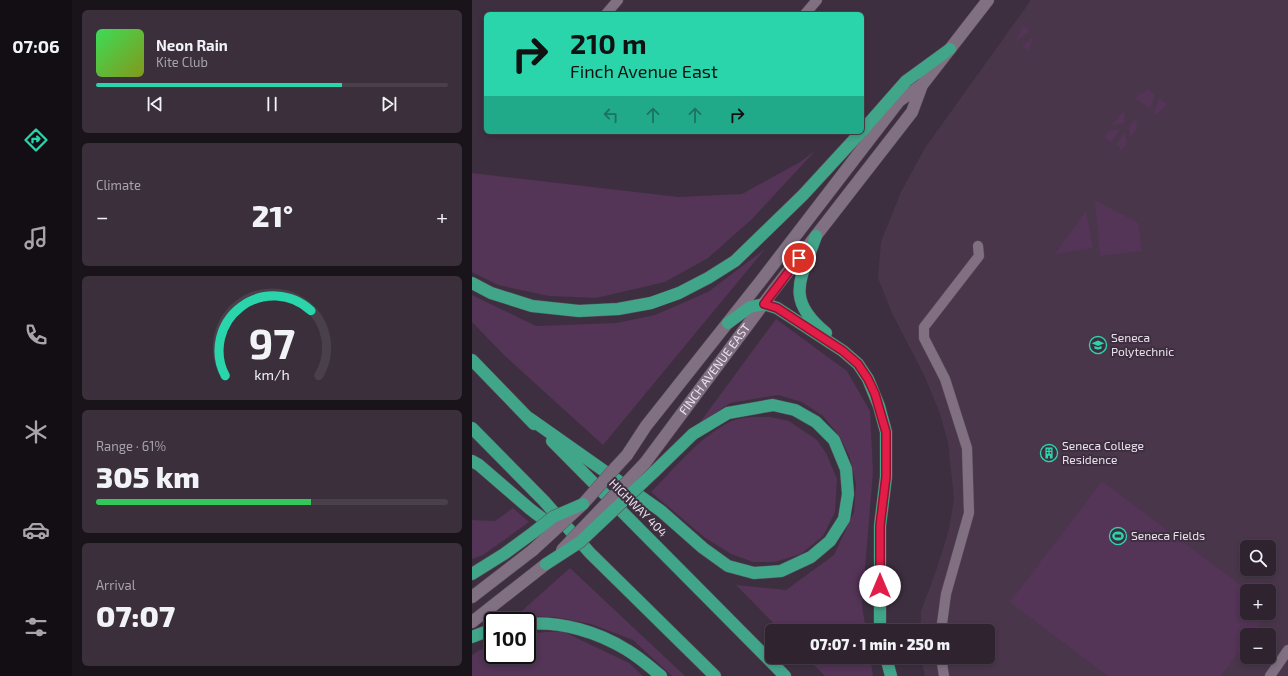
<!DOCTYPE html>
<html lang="en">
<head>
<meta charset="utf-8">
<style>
	body { margin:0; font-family:"Exo 2",sans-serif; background:#3a2f3b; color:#f1f3f6; height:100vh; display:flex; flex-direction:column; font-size:15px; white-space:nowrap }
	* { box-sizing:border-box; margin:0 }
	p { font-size:13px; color:#a7a4aa }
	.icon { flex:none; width:22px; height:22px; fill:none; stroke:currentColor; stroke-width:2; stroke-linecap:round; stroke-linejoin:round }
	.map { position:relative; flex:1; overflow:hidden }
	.drawer { display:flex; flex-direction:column; gap:10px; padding:10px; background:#19131a; width:400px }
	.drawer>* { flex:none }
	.guide { position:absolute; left:12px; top:12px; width:380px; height:122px; border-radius:6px; box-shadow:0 2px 6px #0003,0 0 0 1px #49404b; background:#2ad5ac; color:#111; overflow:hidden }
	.fabs { position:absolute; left:768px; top:540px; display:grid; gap:8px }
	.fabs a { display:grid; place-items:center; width:36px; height:36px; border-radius:6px; background:#2e232f; box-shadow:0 2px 6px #0003,0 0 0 1px #49404b; font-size:20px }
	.speed { position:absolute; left:12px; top:612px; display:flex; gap:8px; font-size:20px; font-weight:700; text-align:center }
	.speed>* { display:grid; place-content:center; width:52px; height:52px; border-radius:50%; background:#2e232f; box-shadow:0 2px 6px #0003,0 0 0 1px #49404b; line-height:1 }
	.speed .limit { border:2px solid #111; border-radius:6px; background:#fff; color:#111 }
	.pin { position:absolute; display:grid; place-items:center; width:34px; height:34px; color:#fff; margin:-17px; border:2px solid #fff; border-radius:50%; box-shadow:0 1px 4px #0007 }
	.me { position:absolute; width:44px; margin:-22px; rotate:0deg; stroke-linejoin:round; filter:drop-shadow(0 0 3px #0008) }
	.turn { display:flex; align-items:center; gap:14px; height:84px; padding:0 20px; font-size:18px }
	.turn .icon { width:52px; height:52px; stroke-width:2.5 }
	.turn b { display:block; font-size:28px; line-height:34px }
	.lanes { display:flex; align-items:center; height:38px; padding:0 20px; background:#0003; justify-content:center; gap:20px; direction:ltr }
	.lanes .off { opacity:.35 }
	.big { font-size:30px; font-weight:800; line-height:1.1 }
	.drawer .widget { flex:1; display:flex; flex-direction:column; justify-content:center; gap:6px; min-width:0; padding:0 14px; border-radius:6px; background:#3a2f3b }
	.drawer .dial { align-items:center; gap:0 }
	.dial svg { height:104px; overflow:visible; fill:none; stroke:#49404b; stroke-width:7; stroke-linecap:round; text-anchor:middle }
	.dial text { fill:#f1f3f6; stroke:none }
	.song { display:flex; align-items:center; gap:12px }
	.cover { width:48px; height:48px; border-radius:6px; background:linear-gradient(135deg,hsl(130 70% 55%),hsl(70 70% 35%)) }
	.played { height:4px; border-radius:2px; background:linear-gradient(90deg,#2ad5ac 70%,#49404b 70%) }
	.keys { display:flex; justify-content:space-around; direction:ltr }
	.heat { display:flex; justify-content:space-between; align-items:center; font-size:22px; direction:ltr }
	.charge { height:6px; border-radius:3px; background:linear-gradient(90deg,#34c759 61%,#49404b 0) }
	.trip { position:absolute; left:293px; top:624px; width:230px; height:40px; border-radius:6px; background:#2e232f; box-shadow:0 2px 6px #0003,0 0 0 1px #49404b; font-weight:800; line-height:40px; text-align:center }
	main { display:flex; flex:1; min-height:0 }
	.dock { display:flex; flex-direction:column; width:72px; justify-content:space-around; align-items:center; background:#120e13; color:#a7a4aa }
	.dock .icon { width:28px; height:28px }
	.dock .selected { color:#2ad5ac }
	.dock b { font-size:18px; color:#f1f3f6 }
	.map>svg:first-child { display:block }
</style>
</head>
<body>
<main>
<nav class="dock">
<b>07:06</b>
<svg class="icon selected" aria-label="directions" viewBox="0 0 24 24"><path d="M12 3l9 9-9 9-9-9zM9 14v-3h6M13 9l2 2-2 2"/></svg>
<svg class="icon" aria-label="music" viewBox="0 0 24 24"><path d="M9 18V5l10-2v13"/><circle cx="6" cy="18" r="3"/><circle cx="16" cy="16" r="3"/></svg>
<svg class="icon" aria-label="phone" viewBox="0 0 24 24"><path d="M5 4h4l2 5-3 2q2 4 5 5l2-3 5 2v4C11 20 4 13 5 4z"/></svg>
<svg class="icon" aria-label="climate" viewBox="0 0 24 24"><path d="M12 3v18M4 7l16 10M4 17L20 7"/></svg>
<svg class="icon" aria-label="car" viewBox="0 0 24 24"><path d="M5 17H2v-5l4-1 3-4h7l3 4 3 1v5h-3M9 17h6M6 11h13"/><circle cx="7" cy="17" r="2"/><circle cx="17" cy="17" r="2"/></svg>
<svg class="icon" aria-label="filters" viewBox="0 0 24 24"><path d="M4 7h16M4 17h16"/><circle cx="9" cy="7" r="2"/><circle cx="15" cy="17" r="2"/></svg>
</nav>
<section class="drawer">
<div class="widget">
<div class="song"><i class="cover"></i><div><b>Neon Rain</b><p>Kite Club</p></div></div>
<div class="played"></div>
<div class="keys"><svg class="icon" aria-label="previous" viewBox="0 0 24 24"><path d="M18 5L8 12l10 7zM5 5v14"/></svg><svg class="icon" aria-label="pause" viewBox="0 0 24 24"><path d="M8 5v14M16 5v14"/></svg><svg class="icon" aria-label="next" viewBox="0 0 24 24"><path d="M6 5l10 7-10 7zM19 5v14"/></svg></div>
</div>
<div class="widget"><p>Climate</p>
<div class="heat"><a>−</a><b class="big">21°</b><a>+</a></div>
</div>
<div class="widget dial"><svg viewBox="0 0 100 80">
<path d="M14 69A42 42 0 1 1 86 69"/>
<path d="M14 69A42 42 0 0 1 80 19" stroke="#2ad5ac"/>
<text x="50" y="56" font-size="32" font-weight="700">97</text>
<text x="50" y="72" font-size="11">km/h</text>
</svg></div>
<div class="widget"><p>Range · 61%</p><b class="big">305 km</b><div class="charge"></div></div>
<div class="widget"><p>Arrival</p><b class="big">07:07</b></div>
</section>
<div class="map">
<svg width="816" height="676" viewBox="0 0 816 676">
	<rect width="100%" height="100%" fill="#3d2f3f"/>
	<path fill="#4a364b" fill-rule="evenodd" d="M559 0H816V676H453L449 657H516V631H449V611L463 574 477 530 482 499 476 442 467 411 453 377 420 313 406 278 409 242 429 192 453 148ZM775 547H797V569H775ZM775 591H797V613H775ZM775 635H797V657H775Z"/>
	<path fill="#543457" d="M551 26 558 31 545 40Z
		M562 36 556 51 550 46Z
		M676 89 683 95 678 109 663 98Z
		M687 98 695 104 685 115 682 113Z
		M652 110 653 123 640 125Z
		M664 118 665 129 658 138 657 126Z
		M649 129 639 142 632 137 637 131Z
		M653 132 655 143 650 150 644 145Z
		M344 150 280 219 236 258 193 282 124 298 77 296 26 285 0 272V173L207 197 270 194 328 162Z
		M623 200 666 223 670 251 628 256Z
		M614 211 621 248 583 254Z
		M293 249 131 445 32 355 0 322V295L64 326 144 323 183 315 236 292Z
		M304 319 375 371 398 411 401 472 390 605 394 631H309L264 585 314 590 362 555 382 512 384 484 378 458 368 437 351 416 330 402 306 395 258 403 226 425Z
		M299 417 317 421 345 440 354 453 365 479 363 512 351 536 329 554 303 562H281L259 554 232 537 179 492C203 468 229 435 260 421 271 416 287 417 299 417Z
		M630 481 776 591H775V613H796L780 635H775V641L749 676H636L538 602Z
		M41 508 57 522 11 555 0 559V520L23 521Z
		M98 568 213 676H200L161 640 119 624 83 617 44 616Z
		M90 631 157 663 171 676H0V655L8 650 21 646V655H55V635L61 633Z
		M334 657H398L401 676H353Z"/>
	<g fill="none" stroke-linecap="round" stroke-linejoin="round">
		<g stroke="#584c59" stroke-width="11">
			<path id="minor" d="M134 14 146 0
				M333 14 345 0
				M469 631 474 594 497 513 495 448 473 379 452 338V327L507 256 506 246
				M469 657 472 676
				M798 676 816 650"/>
		</g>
		<g stroke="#584c59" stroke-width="13">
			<g id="secondary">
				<path id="s1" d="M173 463 301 291 440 112 450 85 516 0"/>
				<path d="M143 468 155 455 174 426 288 282 427 101 450 85"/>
				<path d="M0 597 61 550"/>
				<path d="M0 622 74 564"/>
			</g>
		</g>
		<g stroke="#584c59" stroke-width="13">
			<path id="motorway" d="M390 131 434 81 478 49
				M344 236C329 279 312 299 354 333
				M0 283 19 293 60 306 107 311 146 309 179 303 207 293 236 278 263 261 331 195 389 132
				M256 323 278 307 292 304 305 308 371 351 386 364 396 379 407 406 414 432V477L408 526V631
				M0 360 62 424
				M57 418 189 511 231 548 256 566 282 573 309 571 339 557 358 541 372 519 376 494 374 469 362 440 344 422 323 410 301 405 256 413 221 434 182 472
				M0 428 72 501 118 553 243 676
				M80 441 313 676
				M0 461 7 465 58 509 83 528
				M0 574 32 554 62 532
				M55 624C89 621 126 632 155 650 167 657 178 667 189 676
				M0 637 21 629
				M414 657 419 676"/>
		</g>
		<use href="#minor" stroke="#817082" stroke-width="10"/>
		<use href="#secondary" stroke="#817082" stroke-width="12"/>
		<use href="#motorway" stroke="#41a589" stroke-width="12"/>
		<g stroke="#584c59" stroke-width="13" stroke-linecap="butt">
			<path id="secondary-bridge" d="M61 550 111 504 143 468
				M90 550 173 463"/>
		</g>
		<g stroke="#584c59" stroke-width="13" stroke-linecap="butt">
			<path id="motorway-bridge" d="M62 532 81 517 111 504
				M74 564 108 542 182 472"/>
		</g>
		<use href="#secondary-bridge" stroke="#817082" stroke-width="12"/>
		<use href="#motorway-bridge" stroke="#41a589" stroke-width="12"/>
	</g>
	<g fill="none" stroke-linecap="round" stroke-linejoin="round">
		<g stroke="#92132f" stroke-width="10">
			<path id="route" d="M327 258 292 304 305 308 371 351 386 364 396 379 403 394 414 432V477L408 526V586"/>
		</g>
		<use href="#route" stroke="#e11d48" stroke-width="7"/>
	</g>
	<defs>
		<g id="university-ring" transform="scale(0.9)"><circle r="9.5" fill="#3d2f3f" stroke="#2ad5ac" stroke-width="1.5"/><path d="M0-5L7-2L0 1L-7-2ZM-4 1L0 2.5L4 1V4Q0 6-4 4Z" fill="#2ad5ac"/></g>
		<g id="building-ring" transform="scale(0.9)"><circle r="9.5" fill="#3d2f3f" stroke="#2ad5ac" stroke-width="1.5"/><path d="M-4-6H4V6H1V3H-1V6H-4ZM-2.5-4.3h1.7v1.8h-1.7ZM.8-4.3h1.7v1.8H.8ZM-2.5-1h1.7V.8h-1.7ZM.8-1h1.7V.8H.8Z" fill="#2ad5ac"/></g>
		<g id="stadium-ring" transform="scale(0.9)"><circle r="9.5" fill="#3d2f3f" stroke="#2ad5ac" stroke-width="1.5"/><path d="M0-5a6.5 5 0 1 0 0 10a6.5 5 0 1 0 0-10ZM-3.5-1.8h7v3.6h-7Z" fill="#2ad5ac"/></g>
	</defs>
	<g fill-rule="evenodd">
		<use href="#university-ring" x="626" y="345"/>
		<use href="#building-ring" x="577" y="453"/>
		<use href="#stadium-ring" x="646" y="536"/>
	</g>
	<g text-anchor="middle" stroke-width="4" stroke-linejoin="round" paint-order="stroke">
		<g font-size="12" fill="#ebe1ec" stroke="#3d2f3f" text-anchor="start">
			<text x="639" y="342">Seneca<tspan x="639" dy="14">Polytechnic</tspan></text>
			<text x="590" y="450">Seneca College<tspan x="590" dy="14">Residence</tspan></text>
			<text x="659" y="540">Seneca Fields</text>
		</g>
		<g font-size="12" fill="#ebe1ec" stroke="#3d2f3f">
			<text dy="4" stroke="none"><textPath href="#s1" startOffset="117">FINCH AVENUE EAST</textPath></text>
			<text transform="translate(166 508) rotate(45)" y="4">HIGHWAY 404</text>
		</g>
	</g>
</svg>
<div class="fabs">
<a><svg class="icon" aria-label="search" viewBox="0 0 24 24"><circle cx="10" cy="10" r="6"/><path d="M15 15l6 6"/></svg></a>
<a>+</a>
<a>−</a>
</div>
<div class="speed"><div class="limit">100</div></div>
<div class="pin" style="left:327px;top:258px;background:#d93025"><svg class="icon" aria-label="arrive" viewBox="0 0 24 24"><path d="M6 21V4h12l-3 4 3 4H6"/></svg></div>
<svg class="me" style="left:408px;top:586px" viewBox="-20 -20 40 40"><circle r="19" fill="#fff"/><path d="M0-13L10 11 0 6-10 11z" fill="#e11d48"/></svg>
<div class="trip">07:07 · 1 min · 250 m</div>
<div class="guide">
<div class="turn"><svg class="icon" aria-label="right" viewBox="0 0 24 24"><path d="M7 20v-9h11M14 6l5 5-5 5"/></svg><div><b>210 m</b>Finch Avenue East</div></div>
<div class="lanes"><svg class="icon off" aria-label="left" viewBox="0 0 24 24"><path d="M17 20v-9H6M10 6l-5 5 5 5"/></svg><svg class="icon off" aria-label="ahead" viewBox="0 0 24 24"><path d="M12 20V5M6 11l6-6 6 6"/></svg><svg class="icon off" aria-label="ahead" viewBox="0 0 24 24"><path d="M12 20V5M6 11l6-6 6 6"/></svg><svg class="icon" aria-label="right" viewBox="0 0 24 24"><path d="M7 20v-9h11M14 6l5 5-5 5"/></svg></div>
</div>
</div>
</main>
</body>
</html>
